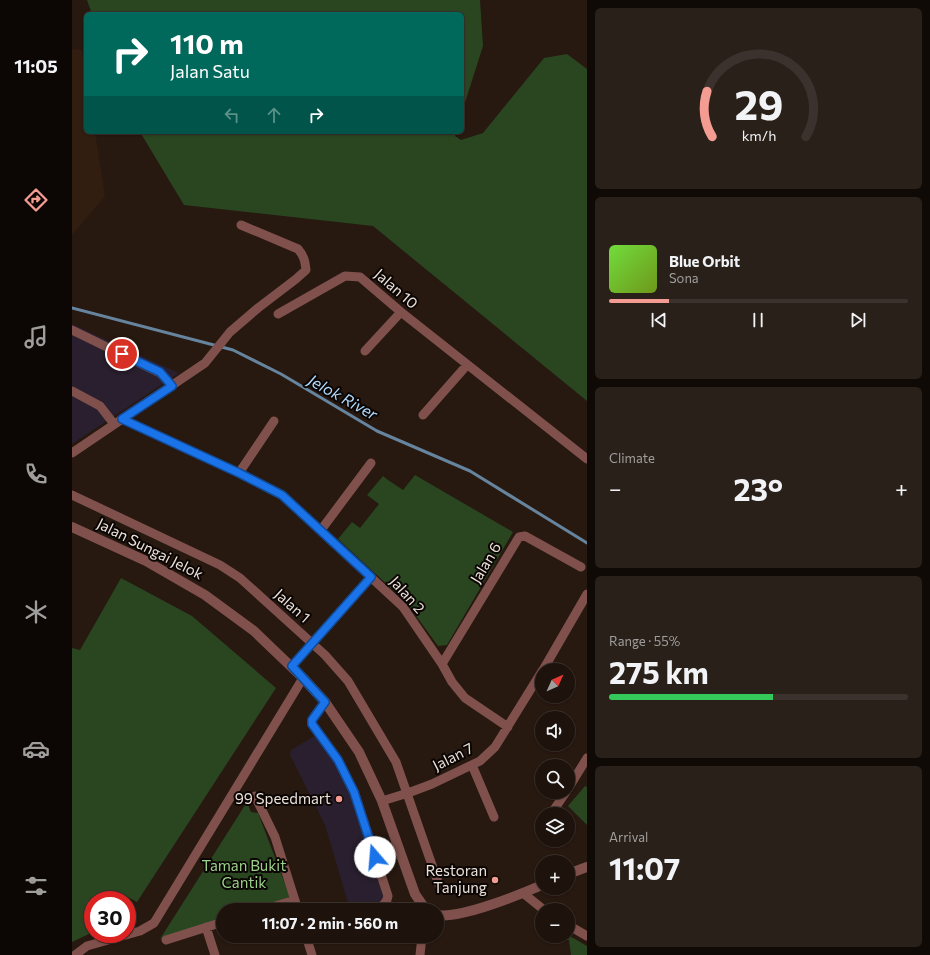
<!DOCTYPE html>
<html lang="en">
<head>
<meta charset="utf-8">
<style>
	body { margin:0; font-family:Commissioner,sans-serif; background:#2a201a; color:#f1f3f6; height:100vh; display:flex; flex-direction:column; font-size:15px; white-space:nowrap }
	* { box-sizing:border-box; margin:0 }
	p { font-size:13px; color:#a09e9d }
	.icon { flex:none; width:22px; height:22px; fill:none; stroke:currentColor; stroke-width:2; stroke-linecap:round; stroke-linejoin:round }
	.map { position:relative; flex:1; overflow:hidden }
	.sheet { display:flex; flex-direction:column; gap:8px; padding:8px; background:#100a07; width:343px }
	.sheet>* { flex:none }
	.banner { position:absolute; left:12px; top:12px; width:380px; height:122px; border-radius:6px; box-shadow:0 1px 3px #0004,0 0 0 1px #3b322d; background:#00695c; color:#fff; overflow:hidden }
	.needle { width:26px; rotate:45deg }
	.buttons { position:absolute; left:463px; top:663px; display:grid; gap:8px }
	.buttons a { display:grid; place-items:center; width:40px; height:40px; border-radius:50%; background:#1d120c; box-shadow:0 1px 3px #0004,0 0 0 1px #3b322d; font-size:20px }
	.speed { position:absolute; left:12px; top:891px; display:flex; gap:8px; font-size:20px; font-weight:700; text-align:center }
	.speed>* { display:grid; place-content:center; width:52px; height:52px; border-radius:50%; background:#1d120c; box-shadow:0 1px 3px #0004,0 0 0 1px #3b322d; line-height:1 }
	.speed .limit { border:6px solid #d22; background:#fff; color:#111 }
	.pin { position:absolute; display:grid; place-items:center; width:34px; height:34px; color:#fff; margin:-17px; border:2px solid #fff; border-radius:50%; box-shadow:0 1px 4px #0007 }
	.me { position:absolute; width:44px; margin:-22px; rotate:342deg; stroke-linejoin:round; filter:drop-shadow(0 0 3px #0008) }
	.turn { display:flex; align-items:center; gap:14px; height:84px; padding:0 20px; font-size:18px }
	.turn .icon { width:52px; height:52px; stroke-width:2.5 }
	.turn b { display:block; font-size:28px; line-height:34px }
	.lanes { display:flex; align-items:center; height:38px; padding:0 20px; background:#0003; justify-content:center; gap:20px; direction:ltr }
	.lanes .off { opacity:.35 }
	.big { font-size:30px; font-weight:700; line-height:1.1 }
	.sheet .card { flex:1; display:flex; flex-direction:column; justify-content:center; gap:6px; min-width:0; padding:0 14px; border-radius:6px; background:#2a201a }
	.sheet .dial { align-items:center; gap:0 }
	.dial svg { height:104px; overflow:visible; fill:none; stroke:#3b322d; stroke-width:7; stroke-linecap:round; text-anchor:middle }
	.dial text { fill:#f1f3f6; stroke:none }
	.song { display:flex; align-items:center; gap:12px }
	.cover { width:48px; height:48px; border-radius:6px; background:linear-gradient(135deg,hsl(100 70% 55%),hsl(80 70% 35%)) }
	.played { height:4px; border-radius:2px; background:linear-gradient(90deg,#f59c92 20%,#3b322d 20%) }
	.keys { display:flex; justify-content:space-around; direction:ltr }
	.heat { display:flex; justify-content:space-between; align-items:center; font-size:22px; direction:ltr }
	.charge { height:6px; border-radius:3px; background:linear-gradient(90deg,#34c759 55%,#3b322d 0) }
	.trip { position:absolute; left:144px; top:903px; width:228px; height:40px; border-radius:20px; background:#1d120c; box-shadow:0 1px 3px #0004,0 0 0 1px #3b322d; font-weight:700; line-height:40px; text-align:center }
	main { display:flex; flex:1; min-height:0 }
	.menu { display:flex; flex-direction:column; width:72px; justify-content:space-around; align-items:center; background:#0c0705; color:#a09e9d }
	.menu .icon { width:28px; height:28px }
	.menu .active { color:#f59c92 }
	.menu b { font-size:18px; color:#f1f3f6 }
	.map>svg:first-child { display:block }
</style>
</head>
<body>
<main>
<nav class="menu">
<b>11:05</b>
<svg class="icon active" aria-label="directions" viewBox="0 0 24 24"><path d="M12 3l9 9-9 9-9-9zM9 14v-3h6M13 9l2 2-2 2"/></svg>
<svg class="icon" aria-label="music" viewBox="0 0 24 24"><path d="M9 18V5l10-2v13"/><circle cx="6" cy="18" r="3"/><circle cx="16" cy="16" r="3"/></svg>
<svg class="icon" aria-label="phone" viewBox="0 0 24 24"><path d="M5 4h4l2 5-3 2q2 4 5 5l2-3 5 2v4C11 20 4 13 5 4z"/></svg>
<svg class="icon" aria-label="climate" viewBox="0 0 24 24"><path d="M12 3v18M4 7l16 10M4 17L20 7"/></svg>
<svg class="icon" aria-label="car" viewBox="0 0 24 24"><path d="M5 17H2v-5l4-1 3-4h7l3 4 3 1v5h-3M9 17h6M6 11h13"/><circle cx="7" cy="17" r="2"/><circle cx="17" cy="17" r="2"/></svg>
<svg class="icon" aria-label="filters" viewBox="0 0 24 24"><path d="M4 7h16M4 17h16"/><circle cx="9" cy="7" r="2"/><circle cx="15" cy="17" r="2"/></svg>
</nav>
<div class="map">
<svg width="515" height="955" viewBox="0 0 515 955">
	<rect width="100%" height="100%" fill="#271810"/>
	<path fill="#291f2e" d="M0 324 107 373 0 444Z
		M244 735 263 763 279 794 312 897 309 903 286 910H278L253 825 218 755 219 750Z"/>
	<path fill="#321d11" d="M0 49 10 50 14 77V132H23L33 196 0 235Z"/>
	<path fill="#294620" d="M15 0H408L411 46 390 112V14H20Z
		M495 54 515 69V401L301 226 112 205 68 132H384L383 136 389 140 411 133 472 58Z
		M343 475 441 532 375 645 366 646 334 602 266 539 280 522 288 528 307 504 295 495 311 476 316 480 331 490Z
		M49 578 120 616 204 688 65 902 47 892 41 900H21V929L17 934 0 942V648L8 650Z
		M513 786 515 787V825L496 806Z
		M175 802 179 812 186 813 218 897 177 910H151V919L88 939Z
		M496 935 515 946V955H499L497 940 481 941 480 936Z"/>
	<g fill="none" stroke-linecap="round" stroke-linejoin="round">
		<path stroke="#66849d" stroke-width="3" d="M0 308 161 350 209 374 305 431 398 471 515 543"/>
		<path stroke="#80514c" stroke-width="9" d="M206 314 273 276 288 277 329 312 515 459
			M0 330 88 373 100 385
			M293 351 329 312
			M0 391 28 406 42 424
			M351 415 395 365
			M50 419 167 473 210 495 331 607 370 664 380 682 393 698 436 727
			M0 453 133 363 158 332 186 308 224 279 234 270C233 261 232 256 226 249L169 225
			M167 473 202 421
			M0 495 148 565 168 578 253 655 276 681 324 762 367 885
			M249 530 299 463
			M370 664 447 537 453 536 509 567
			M220 666 299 577
			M471 670 515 594
			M253 702 240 720V724L266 760 282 792 316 896C314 906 308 907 299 910
			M400 765 422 817
			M496 789 515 758
			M183 796 203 837 226 910
			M310 801 336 793 360 784 408 761 423 747 470 671
			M479 814 494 792
			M451 893 472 910
			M190 910 223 900
			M496 925 515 936
			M134 927 143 955
			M234 936 240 955
			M94 940 151 922
			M3 955 15 946 68 931 82 923 231 678
			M348 955 350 936"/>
		<path stroke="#80514c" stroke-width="10" d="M0 527 74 561 133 595 182 631 231 678 253 702 287 752 310 801 343 894 354 910
			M496 874 515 867
			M365 915C388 919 447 895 470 885"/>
	</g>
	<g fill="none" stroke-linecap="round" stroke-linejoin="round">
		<g stroke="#114b97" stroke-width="10">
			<path id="route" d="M50 354 88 372 100 386 50 419 167 473 210 495 299 577 220 666 253 702 240 720V724L266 760 282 792 303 857"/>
		</g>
		<use href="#route" stroke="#1a73e8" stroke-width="7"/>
	</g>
	<g fill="#f59c92" stroke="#0b0603" stroke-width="1.5">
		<circle cx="267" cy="799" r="4"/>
		<circle cx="423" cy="880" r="4"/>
	</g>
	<g text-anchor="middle" stroke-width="4" stroke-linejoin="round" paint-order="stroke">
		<g font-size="15" fill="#ece1db" stroke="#0b0603">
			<text transform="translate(324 289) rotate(41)" y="5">Jalan 10</text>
			<text transform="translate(78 549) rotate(27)" y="5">Jalan Sungai Jelok</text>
			<text transform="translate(414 563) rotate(-59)" y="5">Jalan 6</text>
			<text transform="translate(335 595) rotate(48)" y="5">Jalan 2</text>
			<text transform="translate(220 606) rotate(42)" y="5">Jalan 1</text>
			<text transform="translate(381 757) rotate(-27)" y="5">Jalan 7</text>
		</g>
		<g font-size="15" fill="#ece1db" stroke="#0b0603" text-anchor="end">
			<text x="259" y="804">99 Speedmart</text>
			<text x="415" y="876">Restoran<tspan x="415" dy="17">Tanjung</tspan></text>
		</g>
		<g font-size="15" fill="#9bd18a" stroke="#0b0603">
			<text x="172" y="871">Taman Bukit<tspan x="172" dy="17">Cantik</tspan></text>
		</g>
		<g font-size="16" font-style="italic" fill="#b0dafe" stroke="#0b0603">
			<text transform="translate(271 397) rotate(29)" y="6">Jelok River</text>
		</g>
	</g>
</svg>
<div class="buttons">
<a><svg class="needle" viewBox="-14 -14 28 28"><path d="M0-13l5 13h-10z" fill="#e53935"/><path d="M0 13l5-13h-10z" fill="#a09e9d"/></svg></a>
<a><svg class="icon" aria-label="sound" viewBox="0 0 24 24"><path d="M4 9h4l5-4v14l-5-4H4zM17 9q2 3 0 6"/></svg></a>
<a><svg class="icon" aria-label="search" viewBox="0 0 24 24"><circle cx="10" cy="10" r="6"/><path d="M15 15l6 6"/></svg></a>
<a><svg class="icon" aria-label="layers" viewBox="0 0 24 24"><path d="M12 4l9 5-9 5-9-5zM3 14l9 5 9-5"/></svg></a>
<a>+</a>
<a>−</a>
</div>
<div class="speed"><div class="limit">30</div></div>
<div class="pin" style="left:50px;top:354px;background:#d93025"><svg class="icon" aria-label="arrive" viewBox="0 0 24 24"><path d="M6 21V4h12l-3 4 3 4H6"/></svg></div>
<svg class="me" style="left:303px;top:857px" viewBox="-20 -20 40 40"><circle r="19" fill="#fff"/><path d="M0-13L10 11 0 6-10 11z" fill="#1a73e8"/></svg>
<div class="trip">11:07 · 2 min · 560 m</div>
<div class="banner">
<div class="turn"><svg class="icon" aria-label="right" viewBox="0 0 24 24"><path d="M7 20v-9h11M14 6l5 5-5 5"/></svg><div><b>110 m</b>Jalan Satu</div></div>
<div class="lanes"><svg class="icon off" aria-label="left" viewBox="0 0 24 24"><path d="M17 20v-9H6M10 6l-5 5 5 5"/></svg><svg class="icon off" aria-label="ahead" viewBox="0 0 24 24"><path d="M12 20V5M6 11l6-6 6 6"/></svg><svg class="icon" aria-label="right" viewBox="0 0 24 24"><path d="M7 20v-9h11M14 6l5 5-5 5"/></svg></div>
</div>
</div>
<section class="sheet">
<div class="card dial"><svg viewBox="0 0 100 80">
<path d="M14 69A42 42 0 1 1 86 69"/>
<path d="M14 69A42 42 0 0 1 10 34" stroke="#f59c92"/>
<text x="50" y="56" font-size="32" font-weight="700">29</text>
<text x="50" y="72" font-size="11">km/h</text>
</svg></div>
<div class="card">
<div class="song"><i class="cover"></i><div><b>Blue Orbit</b><p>Sona</p></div></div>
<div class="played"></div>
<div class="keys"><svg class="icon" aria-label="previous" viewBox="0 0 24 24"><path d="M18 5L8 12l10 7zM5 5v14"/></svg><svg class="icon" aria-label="pause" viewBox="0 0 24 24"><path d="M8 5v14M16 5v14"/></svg><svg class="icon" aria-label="next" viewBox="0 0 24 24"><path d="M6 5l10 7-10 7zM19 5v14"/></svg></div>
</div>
<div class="card"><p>Climate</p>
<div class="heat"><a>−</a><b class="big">23°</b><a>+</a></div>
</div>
<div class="card"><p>Range · 55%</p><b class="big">275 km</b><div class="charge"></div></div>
<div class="card"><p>Arrival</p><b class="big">11:07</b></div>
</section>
</main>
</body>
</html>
